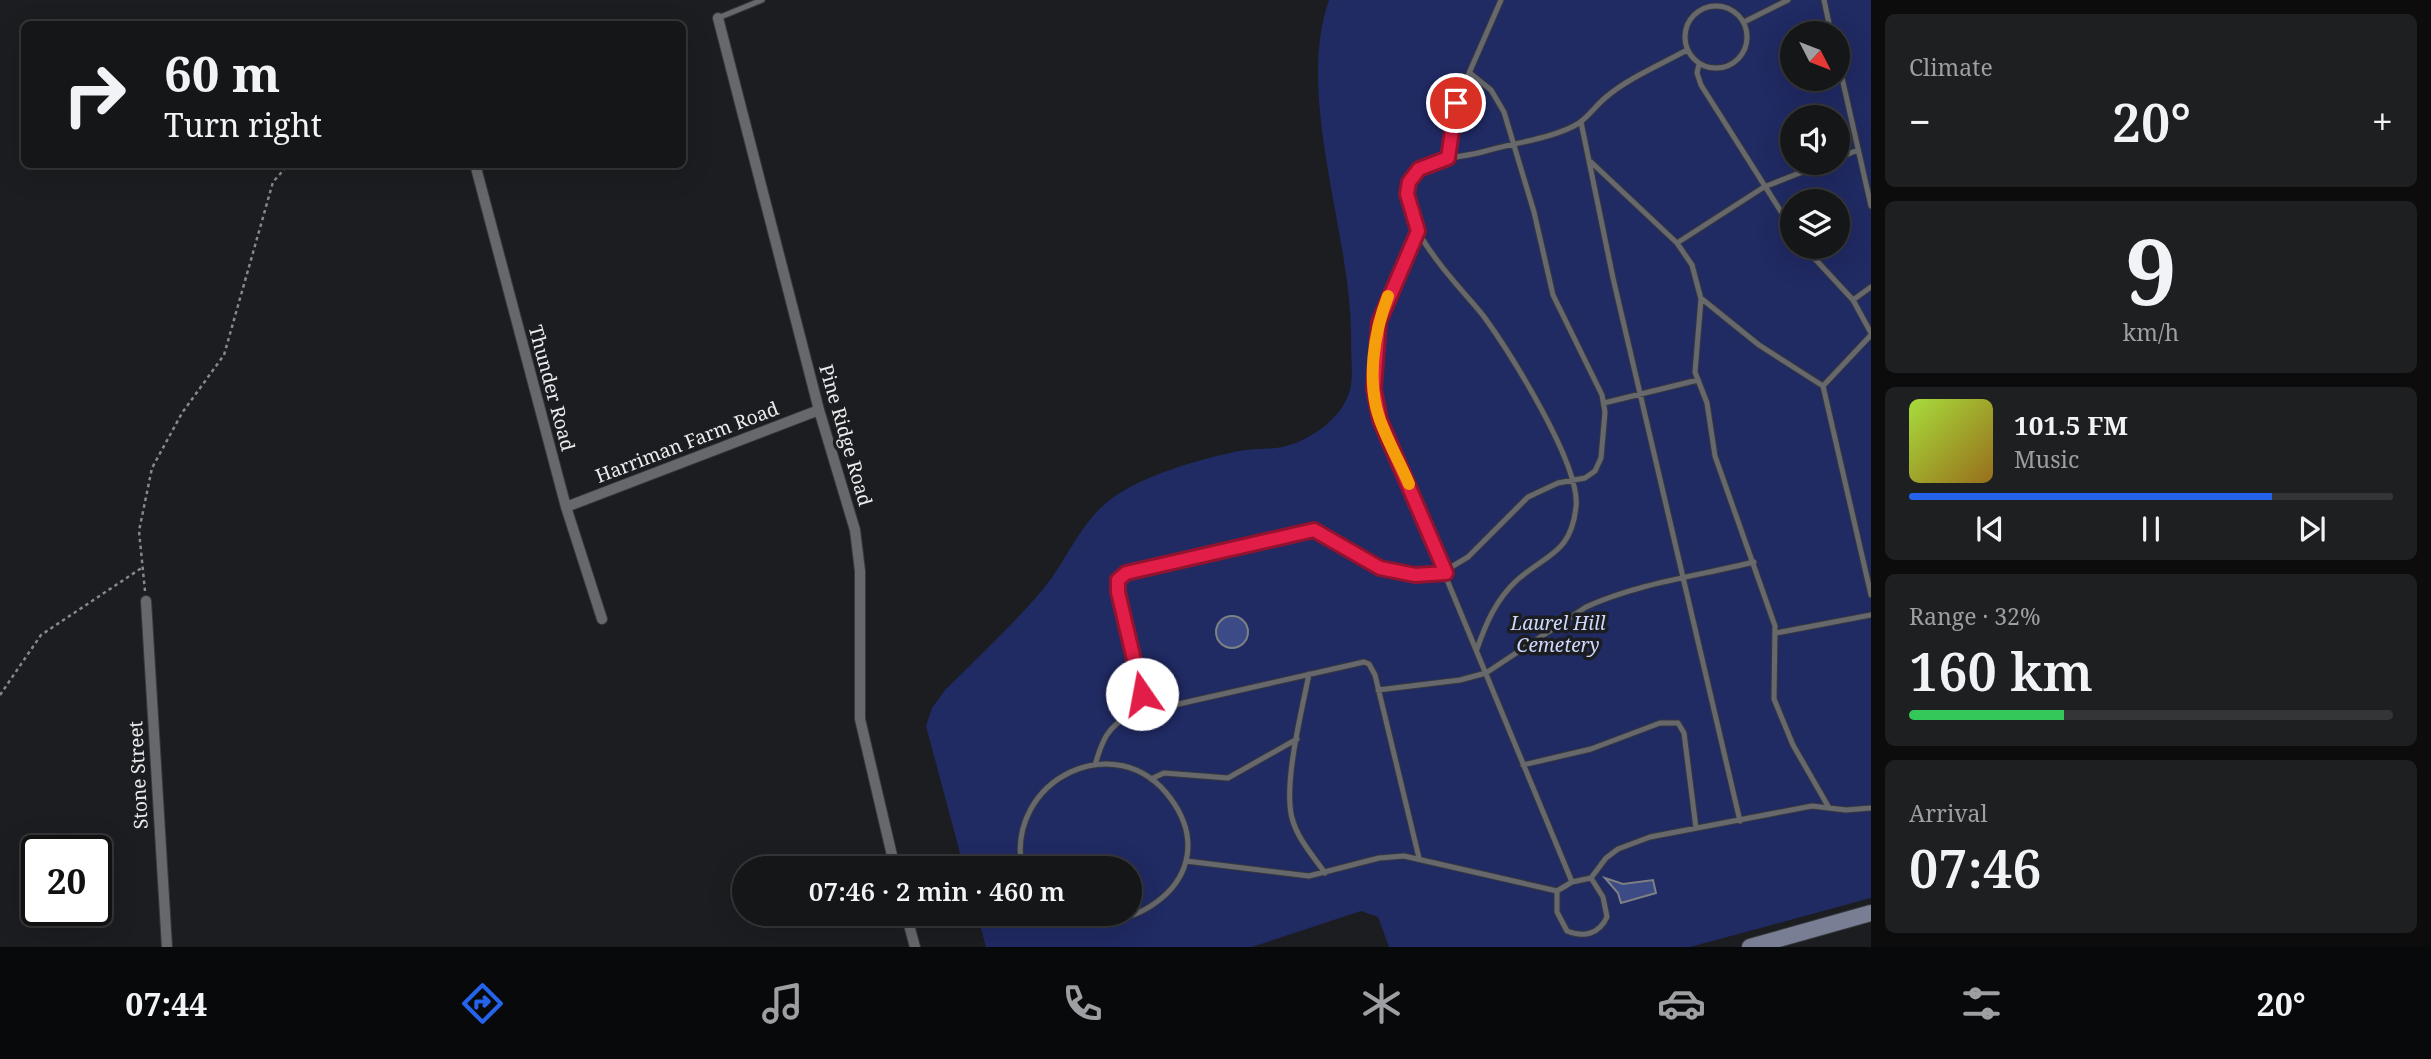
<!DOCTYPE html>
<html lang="en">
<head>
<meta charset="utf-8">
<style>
	body { margin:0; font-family:"Noto Serif",serif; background:#1e1f21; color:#f1f3f6; height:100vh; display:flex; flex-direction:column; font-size:26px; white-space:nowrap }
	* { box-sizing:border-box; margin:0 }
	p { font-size:23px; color:#9d9fa2 }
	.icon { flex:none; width:38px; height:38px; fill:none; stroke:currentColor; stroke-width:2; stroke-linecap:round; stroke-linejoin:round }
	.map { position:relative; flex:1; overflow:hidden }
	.side { display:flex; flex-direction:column; gap:14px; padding:14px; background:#0c0c0d; width:560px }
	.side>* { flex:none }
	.guide { position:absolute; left:21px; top:21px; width:665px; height:147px; border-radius:10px; box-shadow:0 7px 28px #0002,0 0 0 2px #343537; background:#151618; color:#f1f3f6; overflow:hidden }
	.needle { width:46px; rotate:132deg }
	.tools { position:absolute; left:1780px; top:21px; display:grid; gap:14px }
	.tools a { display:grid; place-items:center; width:70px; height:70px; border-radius:50%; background:#151618; box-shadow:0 7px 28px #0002,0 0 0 2px #343537; font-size:35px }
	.speed { position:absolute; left:21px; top:835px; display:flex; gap:14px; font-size:35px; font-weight:700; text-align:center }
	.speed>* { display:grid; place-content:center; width:91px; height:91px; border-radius:50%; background:#151618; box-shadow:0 7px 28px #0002,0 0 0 2px #343537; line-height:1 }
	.speed .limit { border:4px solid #111; border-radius:10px; background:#fff; color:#111 }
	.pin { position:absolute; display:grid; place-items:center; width:60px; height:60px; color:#fff; margin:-30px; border:4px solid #fff; border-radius:50%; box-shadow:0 2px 7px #0007 }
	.me { position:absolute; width:77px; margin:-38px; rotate:348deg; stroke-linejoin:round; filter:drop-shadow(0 0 5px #0008) }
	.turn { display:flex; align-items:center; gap:24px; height:147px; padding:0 28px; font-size:32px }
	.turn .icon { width:91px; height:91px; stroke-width:2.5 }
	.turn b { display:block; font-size:49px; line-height:60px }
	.big { font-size:52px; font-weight:600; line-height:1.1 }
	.side .widget { flex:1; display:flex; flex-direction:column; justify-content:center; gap:10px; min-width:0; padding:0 24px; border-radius:10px; background:#1e1f21 }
	.side .dial { align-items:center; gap:0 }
	.dial b { font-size:91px; line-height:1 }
	.song { display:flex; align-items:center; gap:21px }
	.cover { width:84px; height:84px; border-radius:10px; background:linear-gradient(135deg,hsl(80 70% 55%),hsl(40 70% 35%)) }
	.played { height:7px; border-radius:4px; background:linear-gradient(90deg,#2563eb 75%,#343537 75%) }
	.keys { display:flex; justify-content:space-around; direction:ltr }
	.heat { display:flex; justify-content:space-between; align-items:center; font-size:38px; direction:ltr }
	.charge { height:10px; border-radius:5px; background:linear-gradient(90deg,#34c759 32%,#343537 0) }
	.trip { position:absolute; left:732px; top:856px; width:410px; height:70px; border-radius:35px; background:#151618; box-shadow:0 7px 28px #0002,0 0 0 2px #343537; font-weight:600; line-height:70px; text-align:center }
	.tab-bar { display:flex; height:112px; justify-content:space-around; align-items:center; background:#08090a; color:#9d9fa2 }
	.tab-bar .icon { width:49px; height:49px }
	.tab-bar .current { color:#2563eb }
	.tab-bar b { font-size:32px; color:#f1f3f6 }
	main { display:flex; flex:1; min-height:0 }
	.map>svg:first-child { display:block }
</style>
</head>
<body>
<main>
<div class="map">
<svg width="1871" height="947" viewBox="0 0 1871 947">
	<rect width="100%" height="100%" fill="#1c1d20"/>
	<path fill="#202a63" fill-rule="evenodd" d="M1329 0H1871V898L1690 947H1389L1378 917 1361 911 1252 947H986L977 914H1129V868H964L926 726 932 708 945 690C978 657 1014 624 1044 588 1067 560 1081 521 1111 499 1144 475 1194 461 1234 452 1250 448 1266 450 1282 447 1308 442 1341 419 1349 393 1354 379 1351 360 1351 345 1354 239 1294 100 1329 0ZM1792 33H1838V79H1792ZM1792 117H1838V163H1792ZM1792 201H1838V247H1792Z"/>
	<path fill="#3c4a86" stroke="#7e8084" stroke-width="2" d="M1216 632a16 16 0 1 1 32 0a16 16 0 1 1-32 0Z
		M1605 878 1623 884 1653 880 1656 893 1621 903 1618 893Z"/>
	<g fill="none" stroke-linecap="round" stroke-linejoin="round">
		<g stroke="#38393c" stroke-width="7">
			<path id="service" d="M1824 0 1831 33
				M1685 37a31 31 0 1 1 62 0a31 31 0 1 1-62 0Z
				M718 18 762 0
				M1744 22 1788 0
				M1838 60 1871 206
				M1699 64 1697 73 1701 85 1792 229
				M1581 122 1613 278 1740 821
				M1449 158 1456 103 1501 0
				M1838 158 1858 150
				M1591 162 1677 243 1692 265 1701 299 1695 372 1707 403 1715 456 1775 626 1774 699 1793 745 1828 806
				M1418 231C1388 287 1364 348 1378 413L1572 882
				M1677 243 1764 187 1825 163
				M1804 247 1853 300 1871 333
				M1702 299 1759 345 1823 386 1871 595
				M1853 300 1871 287
				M1823 386 1871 335
				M1604 403 1698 380
				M1776 633 1871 615
				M1477 649C1486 623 1496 600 1516 581 1546 554 1571 554 1576 507 1581 465 1510 353 1485 318 1465 291 1376 207 1417 171 1434 156 1461 158 1482 152 1512 143 1546 140 1574 126 1587 120 1594 107 1605 98 1628 78 1660 65 1687 50
				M1309 674C1302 710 1283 784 1292 818 1297 838 1313 856 1325 873
				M1378 690 1460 680 1486 673 1586 607C1639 583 1698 576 1754 562
				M1145 710 1118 592V580L1126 573 1314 530 1380 567 1415 575H1438L1468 557 1528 497 1558 483 1585 478 1595 471 1601 458 1605 412 1602 395 1553 295 1534 212 1504 112 1491 90 1471 74
				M1095 765C1102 741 1107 727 1130 715L1364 662 1369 664 1375 675 1419 858
				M1523 765 1591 749 1660 723H1678L1684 733 1696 828
				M1151 779 1164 773 1228 778 1297 739
				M1186 861 1309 876 1379 858 1404 856 1557 891 1572 882 1591 878 1606 858 1618 849 1650 837 1812 806 1846 810 1871 808
				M1022 868C1005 780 1117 724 1171 799 1228 877 1129 947 1051 914
				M1557 891V912L1567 931C1584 938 1599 934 1607 917L1603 897 1591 878"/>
		</g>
		<g stroke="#38393c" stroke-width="12">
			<path id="minor" d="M718 18 819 410 855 530 860 571V719L895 868
				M475 164 566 507 602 619
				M566 507 819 410
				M146 601 167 947
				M906 914 915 947"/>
		</g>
		<g stroke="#38393c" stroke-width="18">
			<path id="secondary" d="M1750 947 1871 913"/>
		</g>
		<path stroke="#87888b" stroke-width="2.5" stroke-dasharray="3.5 3.5" stroke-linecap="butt" d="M145 591 139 531 152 468 182 413 224 355 273 182 289 164
			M0 695 41 635 143 567"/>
		<use href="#service" stroke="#66686c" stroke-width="5"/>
		<use href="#minor" stroke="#66686c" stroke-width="10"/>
		<use href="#secondary" stroke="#787f95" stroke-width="16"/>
	</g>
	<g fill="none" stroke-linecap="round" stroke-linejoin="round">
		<g stroke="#92132f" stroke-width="18">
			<path id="route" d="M1142 694 1118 592V580L1126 573 1314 530 1380 568 1415 575 1446 573 1380 420 1374 389 1379 322 1418 231 1407 194 1409 182 1419 169 1448 158 1456 103"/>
		</g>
		<use href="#route" stroke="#e11d48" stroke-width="12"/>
		<path stroke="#f59e0b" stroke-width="12" d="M1388 296C1374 332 1366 382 1380 420 1388 442 1400 463 1409 484"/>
	</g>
	<g text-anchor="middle" stroke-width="7" stroke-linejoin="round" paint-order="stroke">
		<g font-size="19" fill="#eaebed" stroke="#1c1d20">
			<text transform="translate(552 388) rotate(75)" y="7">Thunder Road</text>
			<text transform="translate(846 435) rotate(74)" y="7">Pine Ridge Road</text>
			<text transform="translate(687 442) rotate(-21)" y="7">Harriman Farm Road</text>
			<text transform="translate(138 775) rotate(-93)" y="7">Stone Street</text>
		</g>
		<g font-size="19" font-style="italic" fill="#cdd8fd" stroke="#1c1d20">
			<text x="1558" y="630">Laurel Hill<tspan x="1558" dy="22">Cemetery</tspan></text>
		</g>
	</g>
</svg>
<div class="tools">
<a><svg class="needle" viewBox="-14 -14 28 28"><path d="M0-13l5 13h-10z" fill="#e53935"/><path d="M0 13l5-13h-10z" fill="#9d9fa2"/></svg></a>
<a><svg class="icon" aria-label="sound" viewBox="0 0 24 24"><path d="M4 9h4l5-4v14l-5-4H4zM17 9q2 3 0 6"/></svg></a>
<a><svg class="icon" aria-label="layers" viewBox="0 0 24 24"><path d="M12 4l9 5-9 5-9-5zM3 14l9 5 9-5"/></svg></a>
</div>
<div class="speed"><div class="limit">20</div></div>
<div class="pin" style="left:1456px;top:103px;background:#d93025"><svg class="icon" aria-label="arrive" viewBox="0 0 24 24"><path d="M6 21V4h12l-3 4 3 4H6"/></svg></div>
<svg class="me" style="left:1142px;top:694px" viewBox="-20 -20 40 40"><circle r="19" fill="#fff"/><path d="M0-13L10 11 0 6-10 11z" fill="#e11d48"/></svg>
<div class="trip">07:46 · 2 min · 460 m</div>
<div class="guide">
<div class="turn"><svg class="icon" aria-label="right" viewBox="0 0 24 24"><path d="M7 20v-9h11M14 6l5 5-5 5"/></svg><div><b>60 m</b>Turn right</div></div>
</div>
</div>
<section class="side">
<div class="widget"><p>Climate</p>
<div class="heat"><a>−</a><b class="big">20°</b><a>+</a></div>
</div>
<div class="widget dial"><b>9</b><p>km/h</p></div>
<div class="widget">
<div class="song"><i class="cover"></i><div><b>101.5 FM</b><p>Music</p></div></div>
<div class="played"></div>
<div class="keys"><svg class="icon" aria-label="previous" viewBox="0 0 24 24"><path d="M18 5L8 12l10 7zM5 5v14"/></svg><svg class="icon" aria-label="pause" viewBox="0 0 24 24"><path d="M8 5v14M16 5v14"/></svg><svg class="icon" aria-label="next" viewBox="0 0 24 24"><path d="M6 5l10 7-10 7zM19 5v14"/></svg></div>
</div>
<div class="widget"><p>Range · 32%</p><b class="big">160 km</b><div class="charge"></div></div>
<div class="widget"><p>Arrival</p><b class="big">07:46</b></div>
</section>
</main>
<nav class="tab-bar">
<b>07:44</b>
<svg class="icon current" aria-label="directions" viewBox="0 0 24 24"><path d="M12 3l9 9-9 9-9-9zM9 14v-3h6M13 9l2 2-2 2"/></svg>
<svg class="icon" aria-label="music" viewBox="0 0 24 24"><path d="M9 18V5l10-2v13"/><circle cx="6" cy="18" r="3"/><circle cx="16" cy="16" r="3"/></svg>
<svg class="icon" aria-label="phone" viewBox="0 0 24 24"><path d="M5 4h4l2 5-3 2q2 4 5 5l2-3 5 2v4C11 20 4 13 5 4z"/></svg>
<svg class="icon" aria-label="climate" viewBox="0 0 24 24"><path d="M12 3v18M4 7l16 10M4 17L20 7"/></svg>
<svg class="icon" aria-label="car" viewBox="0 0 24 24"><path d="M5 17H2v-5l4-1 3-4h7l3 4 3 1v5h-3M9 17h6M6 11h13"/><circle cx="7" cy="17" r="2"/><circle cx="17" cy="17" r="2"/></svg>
<svg class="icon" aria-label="filters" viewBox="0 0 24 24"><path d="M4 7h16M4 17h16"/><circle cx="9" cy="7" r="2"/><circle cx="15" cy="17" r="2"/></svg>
<b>20°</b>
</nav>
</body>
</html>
